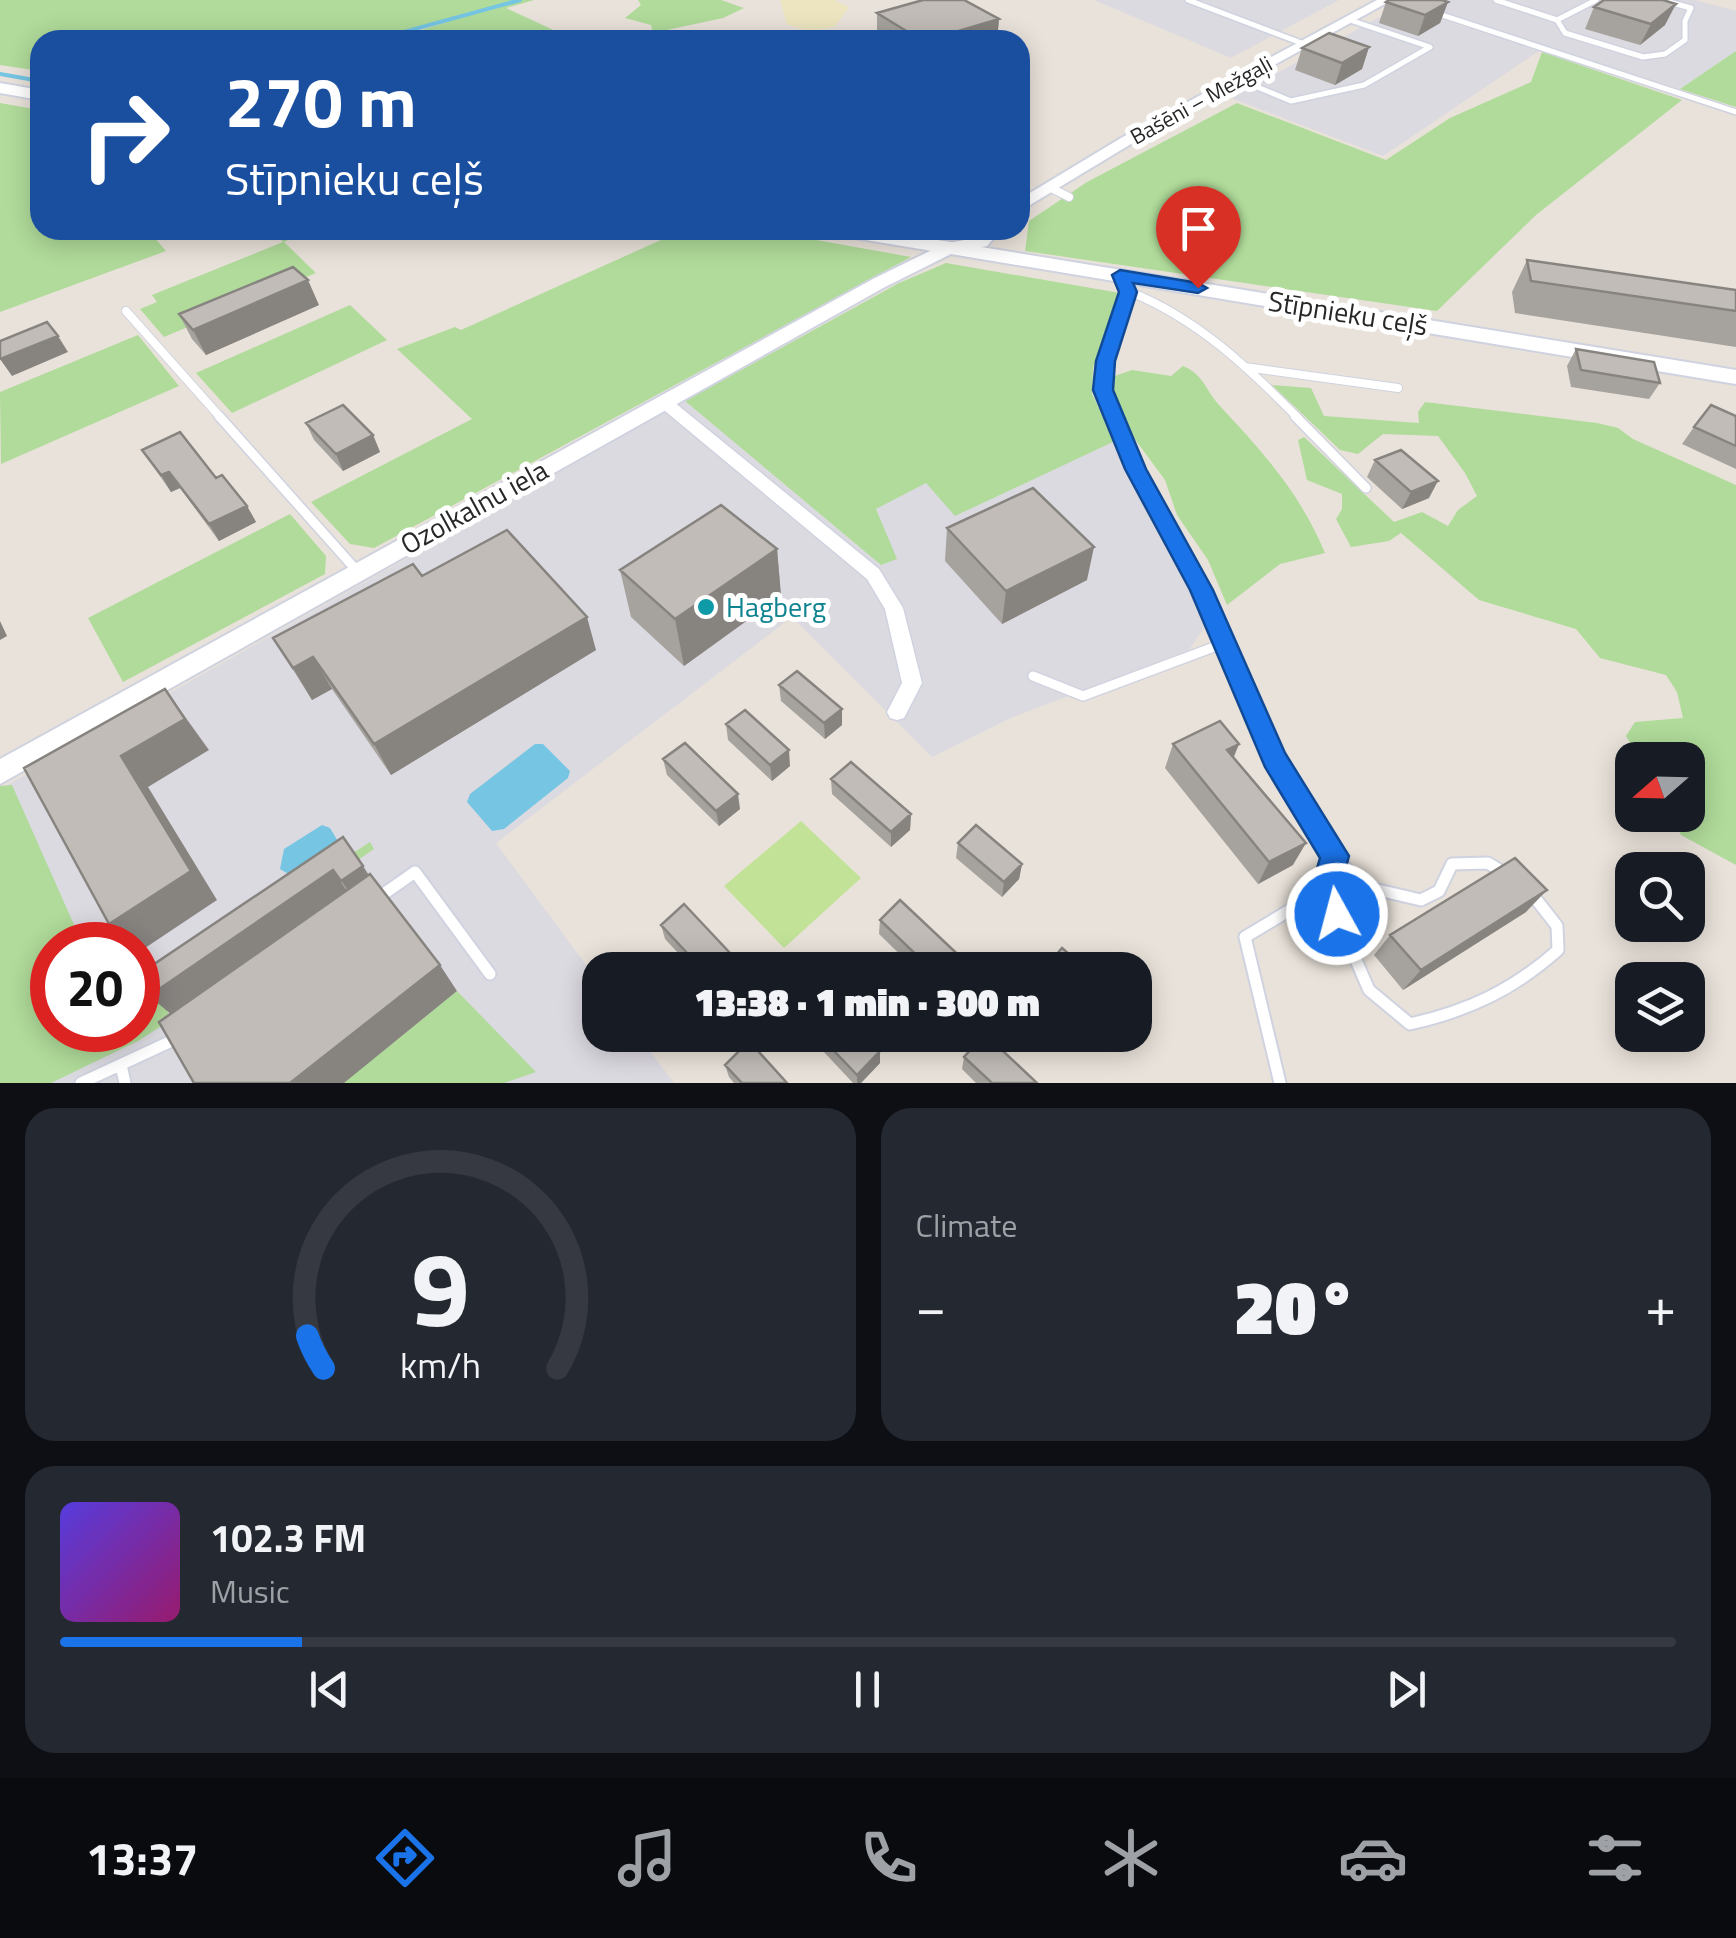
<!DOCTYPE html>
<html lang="en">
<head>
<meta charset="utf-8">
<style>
	body { margin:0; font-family:"Titillium Web",sans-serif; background:#242831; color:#f1f3f6; height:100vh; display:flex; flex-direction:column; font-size:38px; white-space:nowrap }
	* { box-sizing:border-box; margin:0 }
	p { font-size:32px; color:#9ea1a6 }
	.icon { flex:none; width:55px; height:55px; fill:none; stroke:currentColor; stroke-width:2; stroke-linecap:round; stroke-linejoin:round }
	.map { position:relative; height:1083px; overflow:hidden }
	.drawer { display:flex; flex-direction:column; gap:25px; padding:25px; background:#0d0f14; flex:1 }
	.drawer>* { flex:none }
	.hud { position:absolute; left:30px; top:30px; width:1000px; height:210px; border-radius:30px; box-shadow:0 5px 25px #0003; background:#1a4fa0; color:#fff; overflow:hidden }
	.needle { width:65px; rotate:250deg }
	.controls { position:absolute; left:1615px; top:742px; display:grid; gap:20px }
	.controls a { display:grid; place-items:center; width:90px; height:90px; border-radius:20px; background:#171b24; box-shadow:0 5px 25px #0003; font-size:50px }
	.speed { position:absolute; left:30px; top:922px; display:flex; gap:20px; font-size:50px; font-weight:700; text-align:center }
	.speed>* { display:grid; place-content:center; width:130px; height:130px; border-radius:50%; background:#171b24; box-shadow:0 5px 25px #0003; line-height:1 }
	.speed .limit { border:15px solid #d22; background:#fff; color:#111 }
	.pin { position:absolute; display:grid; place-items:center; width:85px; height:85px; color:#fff; margin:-102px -42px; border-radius:50% 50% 50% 0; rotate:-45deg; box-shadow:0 0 10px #0007 }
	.pin .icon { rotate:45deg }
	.me { position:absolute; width:110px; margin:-55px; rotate:353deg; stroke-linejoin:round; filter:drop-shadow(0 0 8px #0008) }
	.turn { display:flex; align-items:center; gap:35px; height:210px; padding:0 30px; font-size:45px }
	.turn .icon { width:130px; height:130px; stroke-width:2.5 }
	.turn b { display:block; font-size:70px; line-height:85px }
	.big { font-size:75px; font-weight:800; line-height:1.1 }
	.drawer .widget { flex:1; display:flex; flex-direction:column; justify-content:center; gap:15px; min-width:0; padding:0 35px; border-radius:30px; background:#242831 }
	.drawer .dial { align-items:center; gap:0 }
	.dial svg { height:260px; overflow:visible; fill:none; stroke:#363941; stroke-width:7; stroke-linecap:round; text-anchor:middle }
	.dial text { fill:#f1f3f6; stroke:none }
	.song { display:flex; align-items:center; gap:30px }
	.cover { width:120px; height:120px; border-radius:15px; background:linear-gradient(135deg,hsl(250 70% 55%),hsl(320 70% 35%)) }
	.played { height:10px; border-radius:5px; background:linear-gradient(90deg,#1a73e8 15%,#363941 15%) }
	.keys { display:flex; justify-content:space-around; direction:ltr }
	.heat { display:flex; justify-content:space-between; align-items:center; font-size:55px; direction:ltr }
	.drawer .tiles { flex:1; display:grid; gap:25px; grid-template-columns:1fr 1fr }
	.widget:last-child { grid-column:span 2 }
	.trip { position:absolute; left:582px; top:952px; width:570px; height:100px; border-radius:30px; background:#171b24; box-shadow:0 5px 25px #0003; font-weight:800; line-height:100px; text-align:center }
	.menu { display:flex; height:160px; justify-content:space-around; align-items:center; background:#090b0e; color:#9ea1a6 }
	.menu .icon { width:70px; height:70px }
	.menu .active { color:#1a73e8 }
	.menu b { font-size:45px; color:#f1f3f6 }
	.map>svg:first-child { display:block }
</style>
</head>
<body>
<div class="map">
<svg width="1736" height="1083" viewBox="0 0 1736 1083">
	<rect width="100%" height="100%" fill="#e9e2da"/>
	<path fill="#dcdae1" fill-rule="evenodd" d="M1094 0H1339L1231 58Z
		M1421 0H1695L1736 11V51L1680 89 1414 4Z
		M1400 6 1539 51 1383 156 1231 98Z
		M685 401 881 565 896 558 875 509 926 483 955 515 1115 441 1206 625 1189 650 1011 718 932 757 792 617 496 843 600 984V1035H638L674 1083H0V789ZM52 945H138V1030H52Z"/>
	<path fill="#b0db9a" d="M0 0H534L506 8 575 40H388L451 21 375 40H40V71L0 65Z
		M638 0H721L744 8 723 18 653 33 651 25 625 18 641 5Z
		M1736 51V107L1680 89Z
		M1542 52 1682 100 1536 215 1437 311 1025 251 1029 221 1087 182 1237 103 1386 160 1450 118 1531 82Z
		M0 103 40 110V230H148L166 251 0 312Z
		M272 230H308L284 242 316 273 164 337 140 309 157 302 152 295 283 242Z
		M683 230H760L911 257 374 548 350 544 311 502 472 419 397 349 455 327 461 330Z
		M946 263 1120 293 1093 368 1092 394 1115 441 955 516 926 483 876 509 897 559 881 565 685 401 899 283Z
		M350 305 387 340 232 413 196 373Z
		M138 335 179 386 1 464 0 392Z
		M1183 366C1204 375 1205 389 1219 405 1263 452 1300 493 1325 553L1280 564 1227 605 1208 560 1177 515 1165 480 1120 419 1109 378 1132 370 1171 376Z
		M1272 385 1311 388 1324 416 1419 423 1418 412 1425 402 1597 423 1618 428 1633 439 1736 485V865L1681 835 1670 815H1688V760H1640L1626 736 1635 722 1683 718 1677 692 1666 675 1600 658 1576 629 1479 600 1401 533 1389 541 1351 547 1336 519 1342 509V494L1307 480 1298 440 1304 437 1394 522 1422 512 1448 526 1458 510 1477 496 1465 473 1438 436 1383 434 1358 454 1340 450Z
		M290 514 326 556 325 574 123 682 88 618Z
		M12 785 83 945H52V1030H138V992L370 842 374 849 161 995 171 1020 138 1041 51 1083H0V786Z
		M457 991 536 1072 504 1083H343Z"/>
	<path fill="#ece5bf" d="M780 0H834L849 7 835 27 807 31 787 24Z"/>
	<path fill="#c2e297" d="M801 821 861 878 784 948 724 886Z"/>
	<path fill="#75c5e3" d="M535 744H543L570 771 568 778 504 829 492 831 467 802 470 794Z
		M322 825 330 828 339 843 290 875 280 869 284 849Z"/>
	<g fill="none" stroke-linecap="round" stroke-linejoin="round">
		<path stroke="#75c5e3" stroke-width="4" d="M375 40 520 0
			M0 74 40 81"/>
		<g stroke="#cfd2df" stroke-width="8">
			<path id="service-far3" d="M1188 0 1304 44
				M1496 0 1557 20 1565 33 1643 57 1665 54 1685 40V21L1691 8 1662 0
				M1433 12 1736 112
				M1557 20 1596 0
				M1238 79 1291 101 1364 85 1430 47 1350 20"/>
		</g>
		<g stroke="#cfd2df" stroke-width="10">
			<path id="service-far2" d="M1051 188 1069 197
				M1128 291C1196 318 1247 366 1298 418
				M126 311 221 418
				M1245 367 1398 388
				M1115 418C1094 368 1112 340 1128 291L1121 275"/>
		</g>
		<g stroke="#cfd2df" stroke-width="12">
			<path id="service-far1" d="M219 416 358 572
				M1295 416 1366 488
				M1222 644 1254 712
				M1033 676 1083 696 1222 644C1193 565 1146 494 1114 416"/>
		</g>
		<g stroke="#cfd2df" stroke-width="15">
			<path id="service" d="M1252 710 1275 759 1335 856 1325 889 1245 937 1280 1083
				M1335 856 1361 886 1421 900 1439 891 1452 864 1488 863 1504 873
				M1325 889 1369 990 1410 1024C1468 1011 1513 990 1558 950L1557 926 1532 894
				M375 900 415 872 490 974
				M121 1065 125 1083
				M81 1083 178 1038"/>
		</g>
		<g stroke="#cfd2df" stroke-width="3">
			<path id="minor" d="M664 397 669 398 879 569 903 608 922 683 904 718 897 720 890 718 887 712 902 683 885 609 867 579 659 406 656 402Z"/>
		</g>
		<g stroke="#cfd2df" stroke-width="4">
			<path id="tertiary" d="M1377 0H1392L1131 144 1020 211V199L1121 138Z
				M983 230H1001L987 246 955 252 885 287 0 784V759L873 279 944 244 975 238Z"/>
		</g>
		<g stroke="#cfd2df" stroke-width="4">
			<path id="secondary" d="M0 83 40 90V100L0 93Z
				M833 230H876L1736 370V384L842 236Z"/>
		</g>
		<use href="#service-far3" stroke="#fff" stroke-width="5"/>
		<use href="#service-far2" stroke="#fff" stroke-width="8"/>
		<use href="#service-far1" stroke="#fff" stroke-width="9"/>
		<use href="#service" stroke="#fff" stroke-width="11"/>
		<use href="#minor" fill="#fff" fill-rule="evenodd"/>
		<use href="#tertiary" fill="#fff" fill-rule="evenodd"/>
		<use href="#secondary" fill="#fff" fill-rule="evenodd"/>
	</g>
	<path fill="#a6a29d" d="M1386 2H1448L1440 23 1418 36 1379 23Z
		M1594 7 1665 25 1640 45 1585 29Z
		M877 13 999 19 997 40H886L877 35Z
		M1369 47 1362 69 1335 85 1295 70 1302 48Z
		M1527 260 1736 290V347L1515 313 1512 292Z
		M319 305 206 355 192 339 179 314Z
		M1576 349 1660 383 1649 399 1571 387 1567 366Z
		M1736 416V469L1682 444 1694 427Z
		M306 423 373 435 380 452 343 471 314 440Z
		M142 450 216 478 247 506 256 522 219 541 180 488 171 492Z
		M1375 460 1429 498 1402 509 1367 477Z
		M947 528 1087 580 1002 624 945 561Z
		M777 549 781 596 684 666 631 617 620 570Z
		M422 576 596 650 391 775 332 689 312 700 273 638Z
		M779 685 842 725 825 739 781 701Z
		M726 724 790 766 772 781 728 740Z
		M1173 744H1239L1234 757 1293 865 1258 884 1165 768Z
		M663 759 740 809 719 826 667 775Z
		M831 779 911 814 910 830 891 847 832 794Z
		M958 843 1022 864 1019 879 1002 897 956 858Z
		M1526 912 1403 990 1374 955 1390 935Z
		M880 920 967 970H916L879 934Z
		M661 925 744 970H694L665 939Z
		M808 1035H864L880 1063 861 1083H853Z
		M964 1057 1037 1083H976L962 1069Z
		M725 1065 787 1083H734L729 1077Z"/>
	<path fill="#878480" d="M1448 2 1440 23 1418 36 1425 15Z
		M1676 4 1665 25 1640 45 1651 24Z
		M999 19 997 40H948L952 33Z
		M1369 47 1362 69 1335 85 1342 63Z
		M308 280 319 305 206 355 193 330Z
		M58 336 68 352 12 376 0 359Z
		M373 435 380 452 343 471 336 454Z
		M169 472 180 488 171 492 161 475Z
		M1438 481 1429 498 1402 509 1411 492Z
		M247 506 256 522 219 541 209 524Z
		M1094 547 1087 580 1002 624 1006 591Z
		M777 549 781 596 684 666 675 619Z
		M587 617 596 650 391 775 374 744Z
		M0 621 7 636 0 640Z
		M313 657 332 689 312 700 293 668Z
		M165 689 209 750 148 787 217 900 139 952 138 945H132L109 924 121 756Z
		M842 709V725L825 739 824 723Z
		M1239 744 1229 767 1227 750Z
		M789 750 790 766 772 781 770 765Z
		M738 794 740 809 719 826 716 811Z
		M911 814 910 830 891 847V832Z
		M1306 843 1293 865 1258 884 1269 862Z
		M1022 864 1019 879 1002 897 1004 882Z
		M363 866 377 888 356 903 341 881Z
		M333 870 348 892 172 1015 149 996Z
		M1547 890 1526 912 1403 990 1421 970Z
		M440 965 457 991 344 1083H290Z
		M880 1051V1063L861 1083H857V1075Z"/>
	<path fill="#c1bcb7" stroke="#878480" stroke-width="2.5" d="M923 0H964L999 19 952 33 958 37 948 40H921L877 13Z
		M1389 0H1442L1448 2 1425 15 1386 2Z
		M1604 0H1663L1676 4 1651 24 1594 7Z
		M1329 33 1369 47 1342 63 1302 48Z
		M1527 260 1736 290V311L1531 281Z
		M293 267 308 280 193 330 179 314Z
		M47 322 58 336 0 359V341Z
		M1576 349 1654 362 1660 383 1581 370Z
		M343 405 373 435 336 454 306 423Z
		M1711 405 1736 416V446L1694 427Z
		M180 432 216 478 222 475 247 506 209 524 169 472 161 475 142 450Z
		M1401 450 1438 481 1411 492 1375 460Z
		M1033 488 1094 547 1006 591 947 528Z
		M721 505 777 549 675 619 620 570Z
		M507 530 587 617 374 744 313 657 293 668 273 638 413 564 422 576Z
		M797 671 842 709 824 723 779 685Z
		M165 689 185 719 121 756 191 871 109 924 24 768Z
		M745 710 789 750 770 765 726 724Z
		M1220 721 1239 744 1227 750 1306 843 1269 862 1173 744Z
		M685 743 738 794 716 811 663 759Z
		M851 762 911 814 891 832 831 779Z
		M976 825 1022 864 1004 882 958 843Z
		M343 837 363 866 341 881 333 870 149 996 138 975Z
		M1515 858 1547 890 1421 970 1390 935Z
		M370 874 440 965 290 1083H194L159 1022Z
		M900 900 968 964 962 970H932L880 920Z
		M684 904 744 968 742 970H703L661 925Z
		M1062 948 1087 970H1045L1044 969Z
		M819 1035H864L880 1051 857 1075Z
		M984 1035H986L1037 1083H992L964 1057Z
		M749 1041 787 1083H742L725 1065Z"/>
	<path fill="#1a73e8" stroke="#114b97" stroke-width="2.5" d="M1120 270 1198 283 1207 288 1198 293 1133 283 1137 292 1115 361 1113 390 1146 469 1213 590 1285 753 1349 856 1340 889 1352 914 1347 924 1337 928 1326 924 1311 889 1320 858 1265 767 1190 590 1125 469 1093 390 1096 361 1119 292 1112 275Z"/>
	<circle fill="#0f9aa8" stroke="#fff" stroke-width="4" cx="706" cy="607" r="10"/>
	<g text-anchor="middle" stroke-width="10" stroke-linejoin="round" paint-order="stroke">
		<g font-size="22" fill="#272727" stroke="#fff">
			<text transform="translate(1201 100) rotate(-29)" y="8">Bašēni – Mežgaļi</text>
		</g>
		<g font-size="28" fill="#272727" stroke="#fff">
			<text transform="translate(1348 313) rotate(9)" y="10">Stīpnieku ceļš</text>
			<text transform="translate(474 507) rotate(-29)" y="10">Ozolkalnu iela</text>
		</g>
		<g font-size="28" fill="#0d838f" stroke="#fff" text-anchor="start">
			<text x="726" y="617">Hagberg</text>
		</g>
	</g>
</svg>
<div class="controls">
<a><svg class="needle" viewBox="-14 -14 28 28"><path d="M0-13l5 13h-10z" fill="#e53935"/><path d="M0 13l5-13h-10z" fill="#9ea1a6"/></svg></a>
<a><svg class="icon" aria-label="search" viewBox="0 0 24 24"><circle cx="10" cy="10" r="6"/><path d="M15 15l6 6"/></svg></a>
<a><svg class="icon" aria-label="layers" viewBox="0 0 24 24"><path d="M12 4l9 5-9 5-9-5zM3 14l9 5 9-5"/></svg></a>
</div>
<div class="speed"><div class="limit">20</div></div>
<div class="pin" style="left:1198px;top:288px;background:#d93025"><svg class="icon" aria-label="arrive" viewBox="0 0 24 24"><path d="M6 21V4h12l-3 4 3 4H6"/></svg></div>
<svg class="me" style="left:1337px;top:914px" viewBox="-20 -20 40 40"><circle r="17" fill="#1a73e8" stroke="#fff" stroke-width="3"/><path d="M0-11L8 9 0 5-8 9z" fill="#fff"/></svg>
<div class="trip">13:38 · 1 min · 300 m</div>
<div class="hud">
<div class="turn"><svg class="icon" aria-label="right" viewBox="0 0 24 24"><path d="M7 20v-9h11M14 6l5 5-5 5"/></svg><div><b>270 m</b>Stīpnieku ceļš</div></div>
</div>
</div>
<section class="drawer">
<div class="tiles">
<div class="widget dial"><svg viewBox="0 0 100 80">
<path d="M14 69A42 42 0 1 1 86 69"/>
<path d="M14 69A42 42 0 0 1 9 59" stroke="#1a73e8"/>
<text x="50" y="56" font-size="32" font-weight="700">9</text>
<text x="50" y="72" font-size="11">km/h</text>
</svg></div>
<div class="widget"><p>Climate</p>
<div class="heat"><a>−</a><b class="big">20°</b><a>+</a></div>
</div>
<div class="widget">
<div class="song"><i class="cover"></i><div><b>102.3 FM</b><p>Music</p></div></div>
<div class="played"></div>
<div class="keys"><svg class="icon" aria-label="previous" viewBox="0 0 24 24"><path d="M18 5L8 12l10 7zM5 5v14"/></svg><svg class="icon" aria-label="pause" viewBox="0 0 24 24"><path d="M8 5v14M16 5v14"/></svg><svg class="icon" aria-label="next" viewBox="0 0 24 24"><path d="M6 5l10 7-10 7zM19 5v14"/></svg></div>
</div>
</div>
</section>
<nav class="menu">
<b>13:37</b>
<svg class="icon active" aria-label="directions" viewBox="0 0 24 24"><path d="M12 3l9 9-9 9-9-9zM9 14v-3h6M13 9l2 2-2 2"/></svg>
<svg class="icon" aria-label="music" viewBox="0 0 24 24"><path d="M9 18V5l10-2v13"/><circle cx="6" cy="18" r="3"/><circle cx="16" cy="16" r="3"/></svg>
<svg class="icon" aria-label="phone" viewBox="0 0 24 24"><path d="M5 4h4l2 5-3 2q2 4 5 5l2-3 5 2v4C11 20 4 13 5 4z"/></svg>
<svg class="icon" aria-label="climate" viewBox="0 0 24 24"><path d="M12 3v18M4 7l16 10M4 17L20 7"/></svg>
<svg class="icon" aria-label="car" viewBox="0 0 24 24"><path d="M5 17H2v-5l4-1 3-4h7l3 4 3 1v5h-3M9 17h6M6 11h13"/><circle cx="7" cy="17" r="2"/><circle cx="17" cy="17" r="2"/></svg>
<svg class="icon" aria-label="filters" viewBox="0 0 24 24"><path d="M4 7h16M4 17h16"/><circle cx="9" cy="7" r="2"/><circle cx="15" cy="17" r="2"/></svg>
</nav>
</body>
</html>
